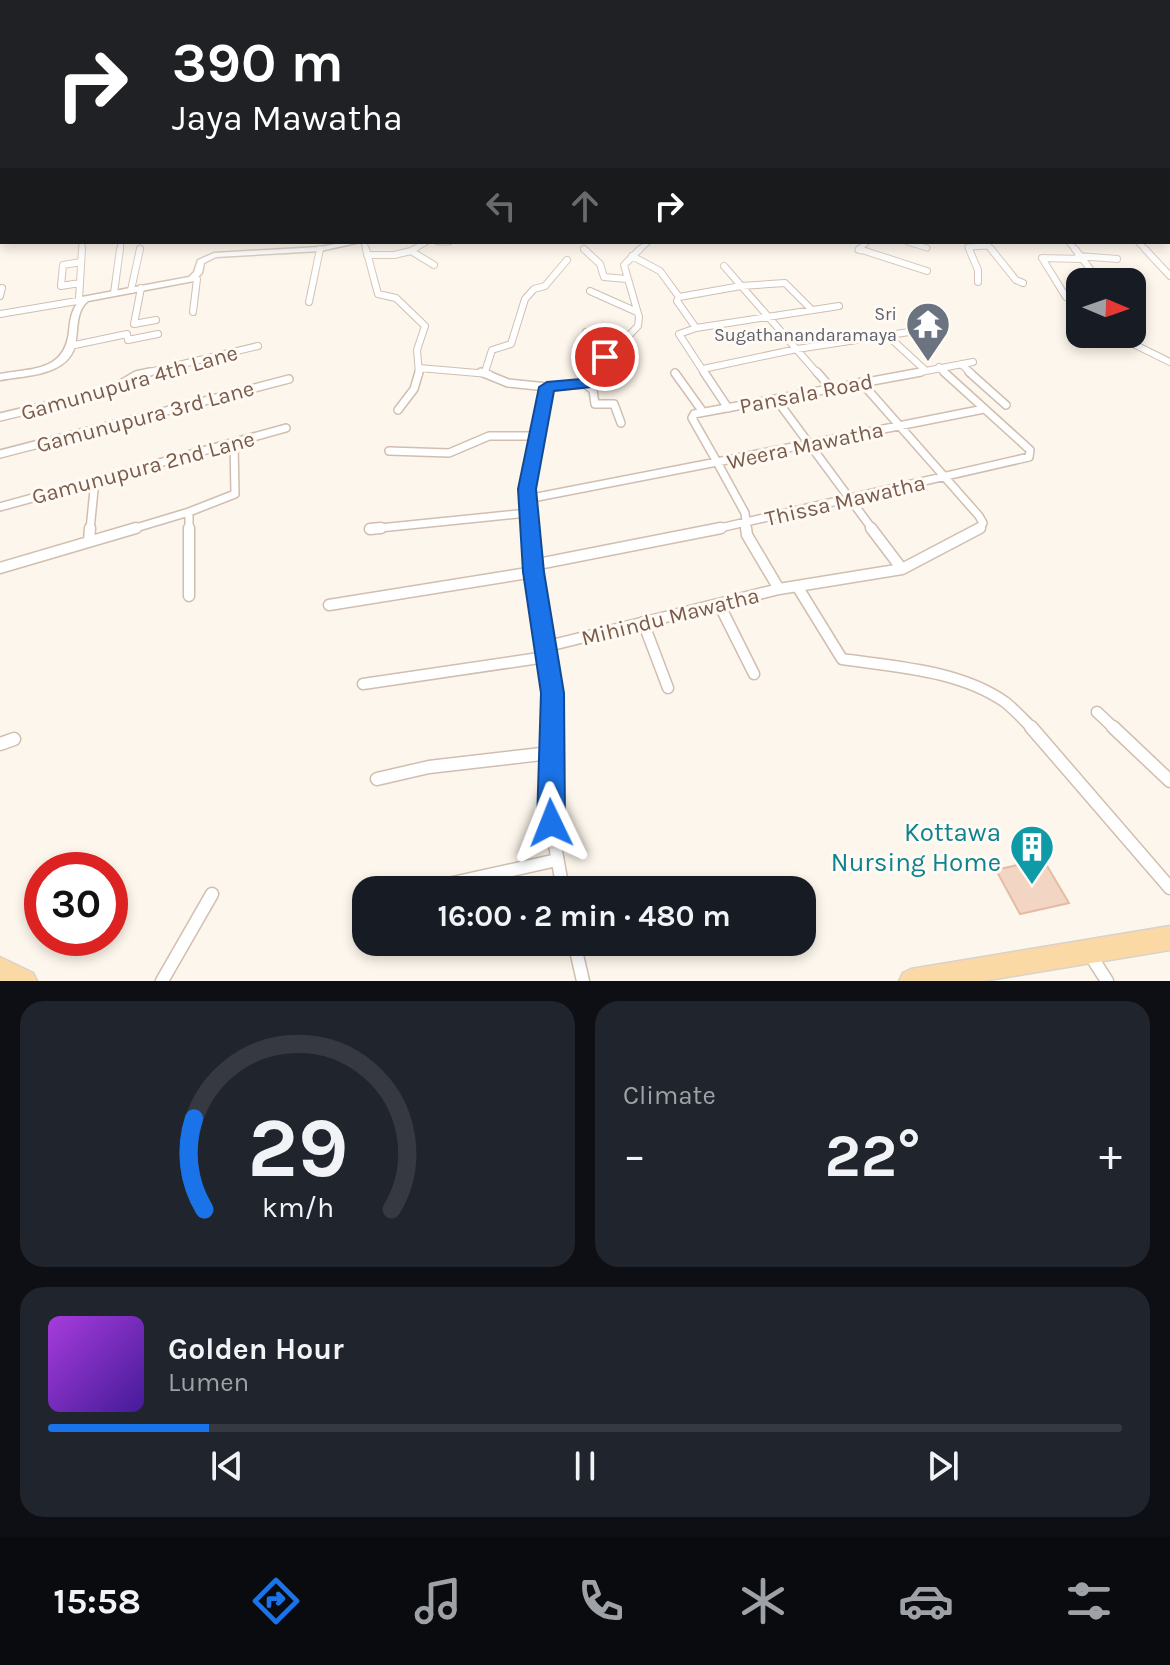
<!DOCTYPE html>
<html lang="en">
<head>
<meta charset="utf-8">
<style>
	body { margin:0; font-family:Karla,sans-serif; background:#20242c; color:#f1f3f6; height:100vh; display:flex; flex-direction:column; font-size:30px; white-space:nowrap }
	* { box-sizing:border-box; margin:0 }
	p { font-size:26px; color:#9ea1a6 }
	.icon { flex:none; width:44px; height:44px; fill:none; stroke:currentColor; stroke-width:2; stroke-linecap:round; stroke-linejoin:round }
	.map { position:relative; height:981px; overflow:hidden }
	.drawer { display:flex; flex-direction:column; gap:20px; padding:20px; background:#0d0f14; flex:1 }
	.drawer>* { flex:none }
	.hud { position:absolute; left:0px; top:0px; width:1170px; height:244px; box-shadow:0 4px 12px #0003; background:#202124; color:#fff; overflow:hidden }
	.needle { width:52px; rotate:92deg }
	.tools { position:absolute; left:1066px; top:268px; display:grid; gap:16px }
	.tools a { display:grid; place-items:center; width:80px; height:80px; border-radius:16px; background:#171b24; box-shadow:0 4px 12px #0003; font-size:40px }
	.speed { position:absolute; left:24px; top:852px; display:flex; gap:16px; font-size:40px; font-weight:700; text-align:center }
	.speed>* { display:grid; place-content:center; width:104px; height:104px; border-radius:50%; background:#171b24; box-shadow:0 4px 12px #0003; line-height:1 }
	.speed .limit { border:12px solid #d22; background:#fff; color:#111 }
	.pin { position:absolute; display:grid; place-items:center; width:68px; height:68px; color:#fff; margin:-34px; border:4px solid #fff; border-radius:50%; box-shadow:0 2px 8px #0007 }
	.me { position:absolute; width:88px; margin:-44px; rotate:358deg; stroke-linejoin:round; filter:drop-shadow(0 0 6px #0008) }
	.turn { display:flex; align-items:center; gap:28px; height:168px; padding:0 40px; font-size:36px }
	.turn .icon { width:104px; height:104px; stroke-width:2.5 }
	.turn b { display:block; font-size:56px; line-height:68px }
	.lanes { display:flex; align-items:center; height:76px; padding:0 40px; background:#0003; justify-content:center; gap:40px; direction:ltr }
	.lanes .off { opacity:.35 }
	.big { font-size:60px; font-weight:700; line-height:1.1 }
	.drawer .widget { flex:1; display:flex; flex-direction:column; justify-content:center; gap:12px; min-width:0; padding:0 28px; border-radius:24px; background:#20242c }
	.drawer .dial { align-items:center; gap:0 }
	.dial svg { height:208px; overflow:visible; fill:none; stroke:#363941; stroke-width:7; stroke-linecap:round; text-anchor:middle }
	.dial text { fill:#f1f3f6; stroke:none }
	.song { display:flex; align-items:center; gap:24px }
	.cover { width:96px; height:96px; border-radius:12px; background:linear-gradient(135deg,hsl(280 70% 55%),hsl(260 70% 35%)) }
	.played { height:8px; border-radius:4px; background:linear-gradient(90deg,#1a73e8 15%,#363941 15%) }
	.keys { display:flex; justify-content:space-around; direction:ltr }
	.heat { display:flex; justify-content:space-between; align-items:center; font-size:44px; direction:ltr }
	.drawer .tiles { flex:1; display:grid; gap:20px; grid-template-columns:1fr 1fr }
	.widget:last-child { grid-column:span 2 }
	.trip { position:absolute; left:352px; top:876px; width:464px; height:80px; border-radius:24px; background:#171b24; box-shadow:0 4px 12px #0003; font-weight:700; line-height:80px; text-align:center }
	.tabs { display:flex; height:128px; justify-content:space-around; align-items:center; background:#090b0e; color:#9ea1a6 }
	.tabs .icon { width:56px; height:56px }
	.tabs .active { color:#1a73e8 }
	.tabs b { font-size:36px; color:#f1f3f6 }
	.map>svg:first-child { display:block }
</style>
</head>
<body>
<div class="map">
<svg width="1170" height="981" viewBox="0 0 1170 981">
	<rect width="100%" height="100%" fill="#fdf6ec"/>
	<path fill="#f3d5c3" stroke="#e6bba3" stroke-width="2" d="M1043 859 1069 903 1020 914 996 870Z"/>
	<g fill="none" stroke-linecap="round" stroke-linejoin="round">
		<g stroke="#d1beb0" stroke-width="7">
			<path id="minor-far4" d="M364 242 366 251
				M438 242H449
				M908 242 927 248
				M1069 242 1076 251
				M1138 242 1147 251
				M986 243 993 251
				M584 249 586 251
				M82 251V242
				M120 251 121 242
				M139 251 140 248
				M411 251 426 242
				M638 251 648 242
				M862 251 858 250 867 242
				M970 251 968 247 988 246"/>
		</g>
		<g stroke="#d1beb0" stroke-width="8">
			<path id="minor-far3" d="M366 249 378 294 396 298 425 326 417 350 419 374
				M584 249 600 264 604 277 627 279
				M859 249 927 271
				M969 249 978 270V282
				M991 249 1016 280 1023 283
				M1075 249 1090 269 1093 282
				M1145 249 1170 276
				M411 251 414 249
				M367 255H394L411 251 434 265
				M632 256 660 271 679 297
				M1078 256 1117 259
				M724 266 818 374
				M80 283 61 286 63 265 81 262
				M141 288 134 324 156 320
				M131 290 140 249
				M590 291 637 312
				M114 293 120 249
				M0 296 2 288
				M1066 297 1042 258 1080 259
				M79 299 82 249
				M309 302 320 249
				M193 312 197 279 194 277
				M0 314 83 300
				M696 328 677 301 679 297 741 286 785 283 811 309
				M586 332 578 347 598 364
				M1113 334 1170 362
				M888 336 925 370
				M70 346 127 334 128 340 158 334
				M961 364 972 374
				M939 367 946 374
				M419 368 489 374
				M703 369 797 349 909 332
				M485 372 492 350 511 344 525 299 534 289 545 286 567 260
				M141 374 258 346
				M592 374 638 326 639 317 624 265 640 249
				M705 374 679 334 696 328 839 306
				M910 374 973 362"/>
		</g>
		<g stroke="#d1beb0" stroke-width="10">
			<path id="minor-far2" d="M481 372 508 383 547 387
				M704 372 728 408
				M817 372 831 388
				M969 372 1006 405
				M675 373 703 412
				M861 382 979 516 983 523 978 530
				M585 384 593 390 595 404H614L621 423
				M776 399 873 530
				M398 410 414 389 419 372
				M0 417 109 391 136 375 150 372
				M389 451 449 453 489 436H536
				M0 454 289 379
				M527 499 717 462 692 418 694 414 921 372
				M0 507 286 428
				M189 512 235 494 234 442
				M370 529 527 513
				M90 530 95 480
				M129 530 189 512V530
				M530 530 527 499 547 387 585 384 593 372
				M711 530 1029 457 1030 450 944 372
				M747 530 745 513 717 462 984 409"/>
		</g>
		<g stroke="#d1beb0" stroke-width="13">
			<path id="minor-far1" d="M189 528V596
				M530 528 553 693 552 729
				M746 528 747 535 779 589
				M871 528 902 569
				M370 529 381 528
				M89 541 90 528
				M533 565 721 528
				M0 568 136 528
				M797 586 842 659C896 667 959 670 1005 702 1015 710 1024 720 1033 729
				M329 605 534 572
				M720 606 754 674
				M643 622 668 688
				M544 647 779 589 902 569 980 528
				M363 684 546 657
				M1097 712 1115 729"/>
		</g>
		<g stroke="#d1beb0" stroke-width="15">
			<path id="minor" d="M552 727 551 823 563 890
				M1031 727 1170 888
				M1113 727 1170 781
				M0 744 14 739
				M377 779 429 767 550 753
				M421 890 557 860
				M574 942 583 981
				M1091 956 1107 981
				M162 981 212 894"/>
		</g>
		<g stroke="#d1beb0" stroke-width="3">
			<path id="tertiary" d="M1168 224H1170V229H1168Z
				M346 242H361L320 251 216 257 204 263 202 273 194 281 88 301C79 309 78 319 77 330 76 339 76 348 71 355 58 376 22 376 0 380V374C32 368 64 372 69 332 70 318 72 308 82 297L189 277 194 272 198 260 214 253 320 247Z"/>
		</g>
		<g stroke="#dad1cd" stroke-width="3">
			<path id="primary" d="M1170 926V950L983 981H899L903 973 911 969Z
				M0 957 33 973 37 981H0Z"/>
		</g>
		<g stroke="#dad1cd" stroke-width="3">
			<path id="trunk" d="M1168 202H1170V210H1168Z"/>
		</g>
		<use href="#minor-far4" stroke="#fff" stroke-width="5"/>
		<use href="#minor-far3" stroke="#fff" stroke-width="6"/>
		<use href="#minor-far2" stroke="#fff" stroke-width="7"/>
		<use href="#minor-far1" stroke="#fff" stroke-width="10"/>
		<use href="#minor" stroke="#fff" stroke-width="12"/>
		<use href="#tertiary" fill="#fff" fill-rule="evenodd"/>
		<use href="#primary" fill="#fbd9a5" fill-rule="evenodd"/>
		<use href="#trunk" fill="#f9c8a4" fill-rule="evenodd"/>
	</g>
	<linearGradient id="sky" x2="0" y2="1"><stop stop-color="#97c7e8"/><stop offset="0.53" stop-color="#fefbf6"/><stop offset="1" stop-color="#fefbf6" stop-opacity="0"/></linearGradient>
	<rect width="1170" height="291" fill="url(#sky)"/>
	<path fill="#1a73e8" stroke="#114b97" stroke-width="2" d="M605 352 612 357 591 387 554 391 536 489 544 572 564 693 565 823 561 833 551 837 541 833 537 823 541 693 523 572 518 489 539 387 547 382 581 379 600 354Z"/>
	<defs>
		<g id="temple-pin" transform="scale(2.3)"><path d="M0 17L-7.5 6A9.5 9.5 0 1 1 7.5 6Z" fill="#6b7280" stroke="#fffaf3"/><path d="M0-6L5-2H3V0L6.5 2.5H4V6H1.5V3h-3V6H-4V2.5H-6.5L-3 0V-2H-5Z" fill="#fff"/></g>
		<g id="building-pin" transform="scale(2.3)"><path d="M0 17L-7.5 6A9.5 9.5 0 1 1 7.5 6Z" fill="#0f9aa8" stroke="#fffaf3"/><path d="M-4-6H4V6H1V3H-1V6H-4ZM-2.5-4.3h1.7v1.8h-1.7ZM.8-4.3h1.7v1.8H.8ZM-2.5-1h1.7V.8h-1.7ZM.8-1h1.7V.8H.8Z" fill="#fff"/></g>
	</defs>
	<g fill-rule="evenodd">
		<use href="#temple-pin" x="928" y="324"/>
		<use href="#building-pin" x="1032" y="847"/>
	</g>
	<g text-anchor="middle" stroke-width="6" stroke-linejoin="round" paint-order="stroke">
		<g font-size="18" fill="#5b616d" stroke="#fffaf3" text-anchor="end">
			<text x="897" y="320">Sri<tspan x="897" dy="21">Sugathanandaramaya</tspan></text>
		</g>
		<g font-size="22" fill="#7a5c4d" stroke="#fffaf3">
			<text transform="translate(129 382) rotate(-16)" y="8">Gamunupura 4th Lane</text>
			<text transform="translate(806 393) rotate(-11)" y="8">Pansala Road</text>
			<text transform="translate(145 416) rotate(-15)" y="8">Gamunupura 3rd Lane</text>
			<text transform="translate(805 445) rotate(-12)" y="8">Weera Mawatha</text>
			<text transform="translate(143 467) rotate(-15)" y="8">Gamunupura 2nd Lane</text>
			<text transform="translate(845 500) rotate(-13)" y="8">Thissa Mawatha</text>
			<text transform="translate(670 616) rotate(-14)" y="8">Mihindu Mawatha</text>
		</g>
		<g font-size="26" fill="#0d838f" stroke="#fffaf3" text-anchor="end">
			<text x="1001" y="841">Kottawa<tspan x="1001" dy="30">Nursing Home</tspan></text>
		</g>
	</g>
</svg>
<div class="tools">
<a><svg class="needle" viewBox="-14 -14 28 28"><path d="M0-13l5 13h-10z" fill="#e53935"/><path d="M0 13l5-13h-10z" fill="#9ea1a6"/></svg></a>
</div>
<div class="speed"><div class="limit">30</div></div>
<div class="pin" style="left:605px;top:357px;background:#d93025"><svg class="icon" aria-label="arrive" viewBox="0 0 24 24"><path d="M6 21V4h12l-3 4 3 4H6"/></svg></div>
<svg class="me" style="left:551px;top:823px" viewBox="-20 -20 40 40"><path d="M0-17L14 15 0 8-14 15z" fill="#1a73e8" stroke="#fff" stroke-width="4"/></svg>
<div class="trip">16:00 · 2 min · 480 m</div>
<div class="hud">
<div class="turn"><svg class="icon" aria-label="right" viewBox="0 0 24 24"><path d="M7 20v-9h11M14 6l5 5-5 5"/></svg><div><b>390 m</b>Jaya Mawatha</div></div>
<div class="lanes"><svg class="icon off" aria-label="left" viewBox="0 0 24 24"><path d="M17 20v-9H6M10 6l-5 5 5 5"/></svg><svg class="icon off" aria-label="ahead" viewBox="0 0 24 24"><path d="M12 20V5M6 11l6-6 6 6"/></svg><svg class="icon" aria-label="right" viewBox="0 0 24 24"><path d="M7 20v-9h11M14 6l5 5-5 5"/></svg></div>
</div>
</div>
<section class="drawer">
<div class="tiles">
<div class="widget dial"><svg viewBox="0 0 100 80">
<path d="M14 69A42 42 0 1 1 86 69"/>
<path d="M14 69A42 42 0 0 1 10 34" stroke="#1a73e8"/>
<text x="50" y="56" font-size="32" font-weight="700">29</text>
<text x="50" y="72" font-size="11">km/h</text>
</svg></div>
<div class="widget"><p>Climate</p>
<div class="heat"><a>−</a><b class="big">22°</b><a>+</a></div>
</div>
<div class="widget">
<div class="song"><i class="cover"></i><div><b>Golden Hour</b><p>Lumen</p></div></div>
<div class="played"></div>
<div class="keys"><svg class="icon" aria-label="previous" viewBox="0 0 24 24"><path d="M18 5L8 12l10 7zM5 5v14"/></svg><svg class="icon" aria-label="pause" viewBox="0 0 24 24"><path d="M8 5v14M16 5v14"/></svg><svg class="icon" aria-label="next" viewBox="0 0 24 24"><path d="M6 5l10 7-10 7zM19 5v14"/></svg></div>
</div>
</div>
</section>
<nav class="tabs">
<b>15:58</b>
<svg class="icon active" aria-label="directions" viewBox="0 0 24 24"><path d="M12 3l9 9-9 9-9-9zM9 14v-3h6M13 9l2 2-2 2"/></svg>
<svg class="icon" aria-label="music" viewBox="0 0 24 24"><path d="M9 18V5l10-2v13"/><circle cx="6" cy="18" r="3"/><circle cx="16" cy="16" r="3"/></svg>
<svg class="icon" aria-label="phone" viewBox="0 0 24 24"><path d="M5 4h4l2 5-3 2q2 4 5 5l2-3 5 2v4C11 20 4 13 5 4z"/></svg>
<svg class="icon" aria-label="climate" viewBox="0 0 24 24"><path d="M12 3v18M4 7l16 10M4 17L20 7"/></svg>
<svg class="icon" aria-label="car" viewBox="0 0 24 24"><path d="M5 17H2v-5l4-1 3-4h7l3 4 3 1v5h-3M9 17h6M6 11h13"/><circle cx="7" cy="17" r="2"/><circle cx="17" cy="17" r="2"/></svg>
<svg class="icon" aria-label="filters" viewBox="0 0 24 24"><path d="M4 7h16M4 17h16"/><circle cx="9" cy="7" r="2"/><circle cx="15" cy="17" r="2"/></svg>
</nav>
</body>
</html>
